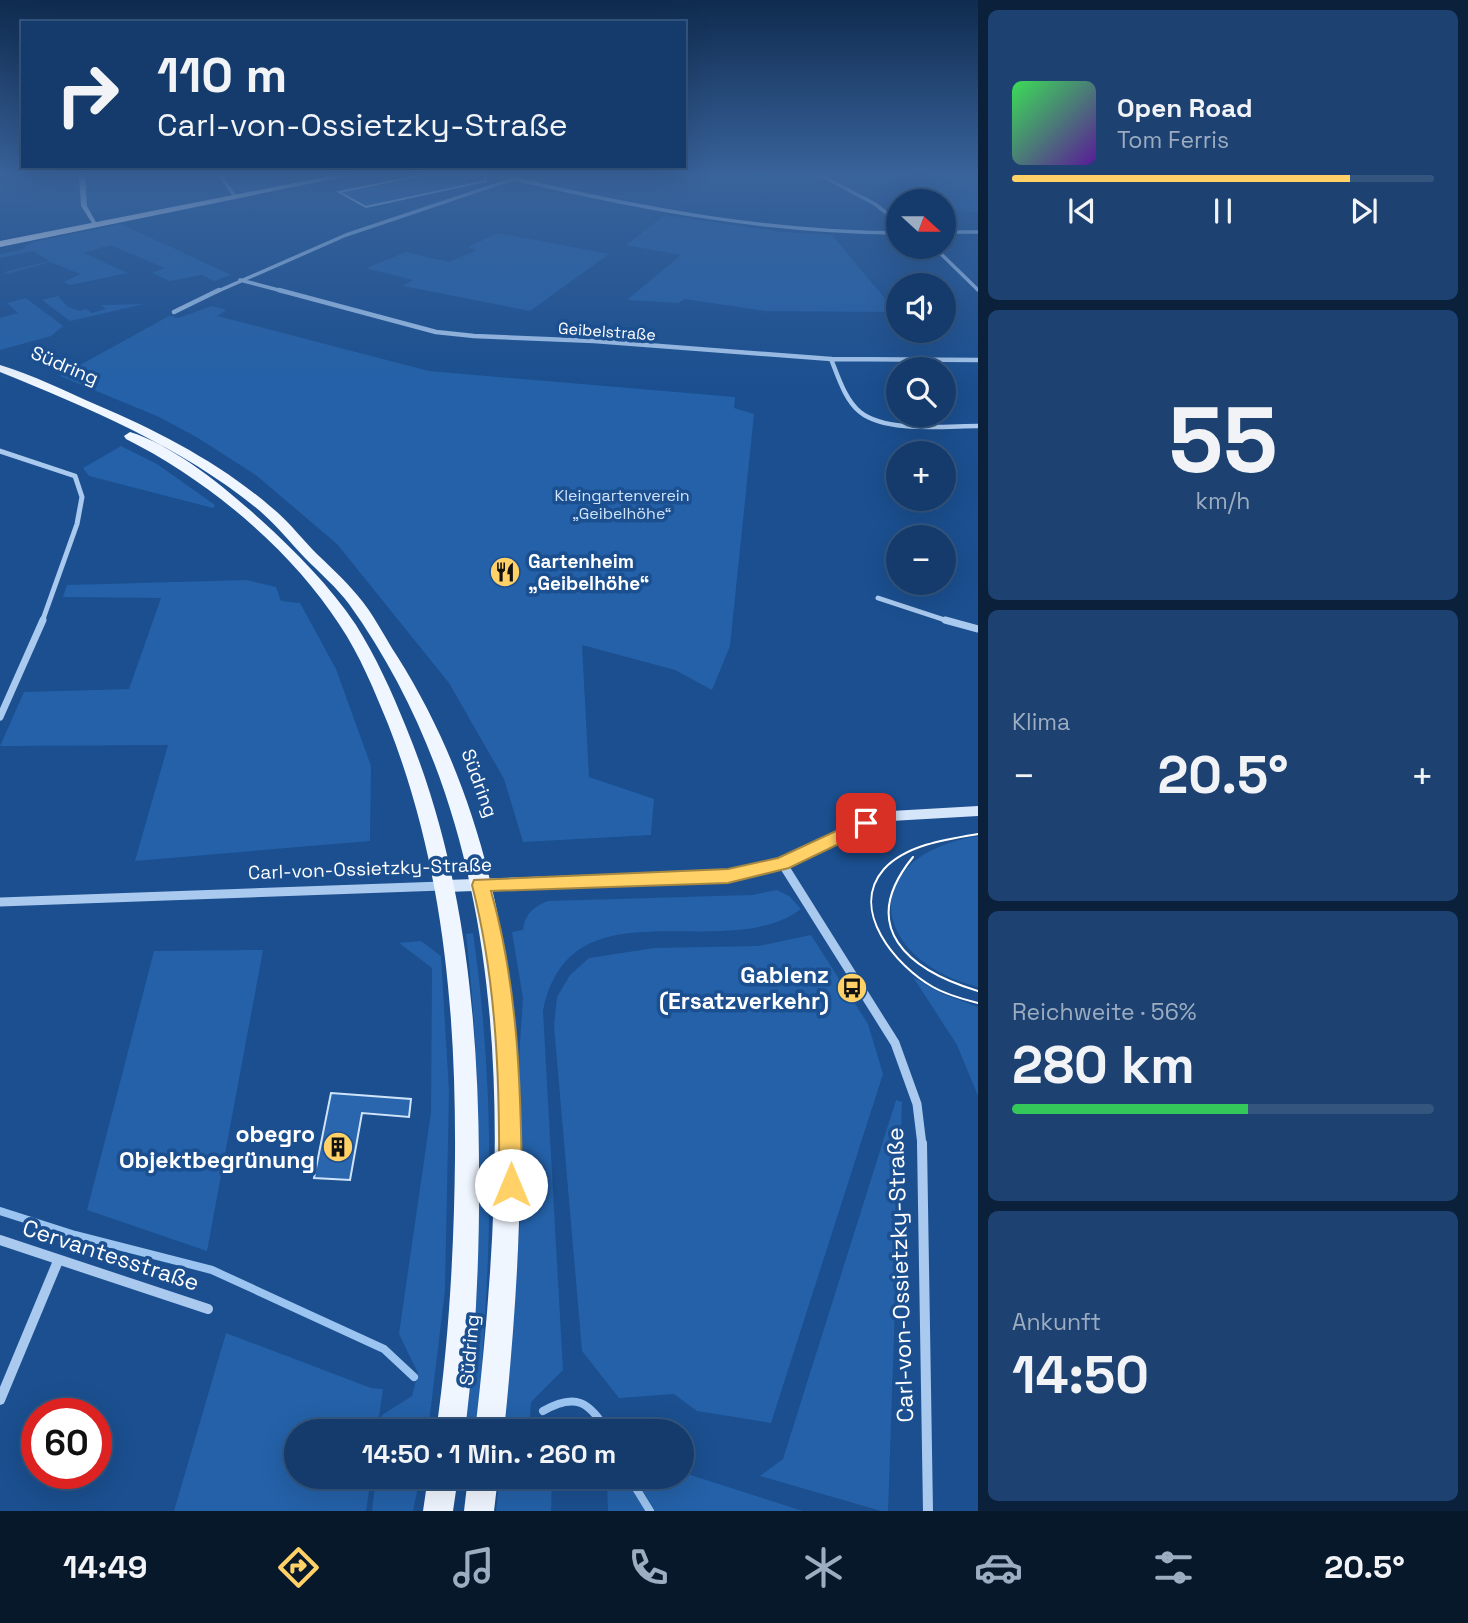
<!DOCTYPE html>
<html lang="de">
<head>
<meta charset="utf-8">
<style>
	body { margin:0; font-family:"Space Grotesk",sans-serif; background:#1d4271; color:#f1f3f6; height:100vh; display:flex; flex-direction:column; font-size:26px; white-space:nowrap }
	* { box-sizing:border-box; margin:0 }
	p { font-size:23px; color:#9dadc1 }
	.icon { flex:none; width:38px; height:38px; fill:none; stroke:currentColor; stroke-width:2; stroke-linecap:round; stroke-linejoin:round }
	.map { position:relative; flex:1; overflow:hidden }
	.panel { display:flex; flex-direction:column; gap:10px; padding:10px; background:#0b203b; width:490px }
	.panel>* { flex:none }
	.hud { position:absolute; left:21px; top:21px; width:665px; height:147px; border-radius:0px; box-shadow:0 7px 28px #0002,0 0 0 2px #33557e; background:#143b6b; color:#f1f3f6; overflow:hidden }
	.needle { width:46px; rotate:111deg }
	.fabs { position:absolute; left:886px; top:189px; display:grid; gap:14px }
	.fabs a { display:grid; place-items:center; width:70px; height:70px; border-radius:50%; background:#143b6b; box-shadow:0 7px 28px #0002,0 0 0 2px #33557e; font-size:35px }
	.speed { position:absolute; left:21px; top:1398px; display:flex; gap:14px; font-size:35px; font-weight:700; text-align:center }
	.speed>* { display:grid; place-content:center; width:91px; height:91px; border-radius:50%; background:#143b6b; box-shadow:0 7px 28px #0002,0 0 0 2px #33557e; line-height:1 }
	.speed .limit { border:10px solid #d22; background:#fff; color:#111 }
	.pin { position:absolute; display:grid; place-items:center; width:60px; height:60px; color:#fff; margin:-30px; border-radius:14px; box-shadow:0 4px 10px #0006 }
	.me { position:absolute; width:77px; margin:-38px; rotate:0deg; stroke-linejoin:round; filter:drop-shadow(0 0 5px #0008) }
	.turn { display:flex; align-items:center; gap:24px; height:147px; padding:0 21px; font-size:32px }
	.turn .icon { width:91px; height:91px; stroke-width:2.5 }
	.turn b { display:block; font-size:49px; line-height:60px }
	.big { font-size:52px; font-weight:700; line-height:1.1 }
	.panel .tile { flex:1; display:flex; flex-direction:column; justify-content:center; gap:10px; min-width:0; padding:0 24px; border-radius:10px; background:#1d4271 }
	.panel .dial { align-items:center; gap:0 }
	.dial b { font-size:91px; line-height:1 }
	.song { display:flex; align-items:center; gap:21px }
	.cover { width:84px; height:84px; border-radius:10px; background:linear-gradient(135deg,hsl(130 70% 55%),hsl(270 70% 35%)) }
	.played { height:7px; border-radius:4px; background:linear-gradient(90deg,#ffd166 80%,#33557e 80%) }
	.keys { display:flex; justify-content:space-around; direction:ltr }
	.heat { display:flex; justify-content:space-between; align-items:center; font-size:38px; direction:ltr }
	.charge { height:10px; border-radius:5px; background:linear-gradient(90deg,#34c759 56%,#33557e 0) }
	.trip { position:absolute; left:284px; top:1419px; width:410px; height:70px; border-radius:35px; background:#143b6b; box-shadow:0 7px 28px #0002,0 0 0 2px #33557e; font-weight:700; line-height:70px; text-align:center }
	.dock { display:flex; height:112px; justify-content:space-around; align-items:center; background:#08182b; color:#9dadc1 }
	.dock .icon { width:49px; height:49px }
	.dock .current { color:#ffd166 }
	.dock b { font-size:32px; color:#f1f3f6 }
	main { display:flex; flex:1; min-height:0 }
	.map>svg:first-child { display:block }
</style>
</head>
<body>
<main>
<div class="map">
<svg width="978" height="1511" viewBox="0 0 978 1511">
	<rect width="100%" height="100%" fill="#1b4f8f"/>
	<path fill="#2461a8" d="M228 175H267L266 181 284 183 283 186 241 193 230 179 250 176Z
		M901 175H978V212L963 213Z
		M665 215 781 232 832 235 896 312 766 311 684 299 679 303 627 300 681 255 626 245Z
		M121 224 231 275 214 281 202 275 170 281 152 273 165 268 110 245 84 253 128 273 70 285 64 282 80 274 50 262 10 273 13 275 4 272 49 261 34 251 0 258V254L21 250 33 242Z
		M498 233 609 254 530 311 403 286 413 280 366 268 406 252 449 262 477 250 468 247Z
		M58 296 68 307 80 311 86 309 92 313 106 309 101 305 144 304 70 321 42 300Z
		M26 298 63 326 51 336 0 350V318L18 313 7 303Z
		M212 306 226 310 217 316 429 371 735 397 734 408 754 414 730 646 712 690 675 670 582 645 589 777 654 799 651 835 523 842 504 779 449 683 337 544 257 476 198 438 159 417 60 376 169 316 178 318Z
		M121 446 157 464 215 505 213 508 89 476 83 468Z
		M247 580 276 587 281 601 300 603 336 669 371 766 370 841 135 861 168 745 0 746 24 692 129 689 161 598 63 597 67 585Z
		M978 836V987C868 959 856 856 978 836Z
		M777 890 789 896 801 909C724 967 570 877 543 1011L563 1370 531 1402 529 1431H505L523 1182 519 1058 523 998 512 932 523 930C524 915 534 906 548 901L752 895Z
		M473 933C497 1098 492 1266 476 1431L465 1432C480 1265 485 1101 466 934Z
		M811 935 868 1024 883 1074 771 1423 697 1411 674 1394 619 1398 582 1351 554 1026 557 997 570 975 589 958 654 948 758 946Z
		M421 941 441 956 449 1091 445 1290 428 1431H380L382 1415 412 1396 418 1373 399 1334 431 1112 432 968 399 943Z
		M263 950 207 1251 87 1210 154 951Z
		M913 977 943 994 978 1007V1096L957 1045Z
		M896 1100 902 1102 888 1511H881L760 1476 783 1459Z
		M226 1333 371 1388 383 1389 377 1431 296 1432V1477H371L366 1511H174Z
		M681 1472 803 1511H608L607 1477H681Z
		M376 1477H420L413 1511H372Z
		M500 1477H552L551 1511H496Z"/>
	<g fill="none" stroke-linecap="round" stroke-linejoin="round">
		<path stroke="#9cc4f0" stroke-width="8" d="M0 1211 75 1235 212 1270 384 1349 414 1377
			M543 1411C576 1392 589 1402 608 1432
			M629 1477 650 1511"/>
	</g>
	<path fill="#2a66ad" stroke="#cfe3fa" stroke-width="2" d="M422 175H486V181L366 207 339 192Z
		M331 1093 411 1099 409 1117 362 1113 350 1180 314 1178Z"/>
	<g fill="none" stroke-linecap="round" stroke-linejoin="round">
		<path stroke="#a9c9ee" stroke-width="3.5" d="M220 175 234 195
			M820 175 875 204 898 222
			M515 179C642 209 767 232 898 233
			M943 232H978
			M934 247 978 290
			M240 280 286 292
			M216 292 346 235 516 178"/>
		<path stroke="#a9c9ee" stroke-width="4.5" d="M279 290 436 332 474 336 594 341 831 359 978 360
			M174 312 219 290
			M831 359C838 376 845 400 860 412 886 433 946 426 978 426"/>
		<path stroke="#a9c9ee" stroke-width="5" d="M0 451 75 476 82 497 77 524 42 622
			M878 598 951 622"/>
		<path stroke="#a9c9ee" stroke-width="7" d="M945 620 978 629
			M0 717 43 620"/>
		<path stroke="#a9c9ee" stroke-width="9" d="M782 863 895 1043 917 1104 922 1145
			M0 902 442 886"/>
		<path stroke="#a9c9ee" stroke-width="10" d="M922 1143 928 1511
			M0 1240 208 1309
			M0 1400 58 1261"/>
		<path fill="#d6e6fa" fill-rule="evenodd" d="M79 175H85L87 206 98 226H94L81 206Z
			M978 806V816L891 821 871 827 787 867 728 882 446 892 440 890 438 886 440 882 446 880 728 870 778 858 861 819 891 811Z"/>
		<path fill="#f0f6ff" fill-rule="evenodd" d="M335 175H352L0 247V241Z
			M0 365C33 375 65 391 97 405 158 431 220 463 271 507 286 519 299 535 312 549 327 564 344 579 358 596 373 613 384 636 397 656 542 885 530 1173 504 1432H475C507 1153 521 844 349 604 337 588 320 573 305 558 290 542 276 525 260 511 184 448 91 409 0 372Z
			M130 432C175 446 227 489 261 520 296 552 330 586 356 625 376 657 392 692 406 727 463 865 478 1012 479 1160 480 1251 476 1341 465 1432H436C449 1341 454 1250 455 1158 456 1010 443 864 388 724 374 690 360 655 339 624 290 548 206 479 126 439L124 436Z
			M428 1477H458L453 1511H423Z
			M468 1477H498L494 1511H464Z"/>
		<path stroke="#fff" stroke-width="2" d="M978 834C947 839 906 845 884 869 848 910 896 966 933 987 947 995 962 999 978 1003
			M913 857C856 927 908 970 978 991"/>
	</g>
	<linearGradient id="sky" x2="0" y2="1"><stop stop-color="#0f2b4f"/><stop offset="0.45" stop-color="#39639b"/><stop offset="1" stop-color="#39639b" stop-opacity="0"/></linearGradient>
	<rect width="978" height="387" fill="url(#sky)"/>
	<path fill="#ffd166" stroke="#a68842" stroke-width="2" d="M866 817 872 819 875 823 872 828 789 868 728 883 491 891C518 986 521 1087 522 1185L519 1192 511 1196 503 1192 499 1185C500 1085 497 982 472 885L474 880 728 869 778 858Z"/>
	<defs>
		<g id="restaurant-disc" transform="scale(1.575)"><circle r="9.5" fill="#ffd166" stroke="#1b4f8f"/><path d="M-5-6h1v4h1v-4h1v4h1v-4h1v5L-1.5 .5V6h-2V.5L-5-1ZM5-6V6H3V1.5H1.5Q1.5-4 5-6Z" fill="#111"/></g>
		<g id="bus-disc" transform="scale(1.575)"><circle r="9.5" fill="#ffd166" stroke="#1b4f8f"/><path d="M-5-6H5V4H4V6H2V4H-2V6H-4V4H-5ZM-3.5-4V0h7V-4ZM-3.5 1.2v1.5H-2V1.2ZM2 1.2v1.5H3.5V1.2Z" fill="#111"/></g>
		<g id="building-disc" transform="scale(1.575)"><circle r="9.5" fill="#ffd166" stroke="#1b4f8f"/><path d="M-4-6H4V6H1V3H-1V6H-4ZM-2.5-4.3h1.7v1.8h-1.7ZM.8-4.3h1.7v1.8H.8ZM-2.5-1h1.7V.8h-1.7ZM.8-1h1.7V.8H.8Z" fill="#111"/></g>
	</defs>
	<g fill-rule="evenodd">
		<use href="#restaurant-disc" x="505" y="572"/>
		<use href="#bus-disc" x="852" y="988"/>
		<use href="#building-disc" x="338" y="1147"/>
	</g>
	<g text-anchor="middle" stroke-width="7" stroke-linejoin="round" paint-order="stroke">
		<g font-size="16" fill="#fff" stroke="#1b4f8f">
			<text transform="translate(607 331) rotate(4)" y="6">Geibelstraße</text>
		</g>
		<g font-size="16" fill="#cfe3fa" stroke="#1b4f8f">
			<text x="622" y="501">Kleingartenverein<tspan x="622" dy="18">„Geibelhöhe“</tspan></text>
		</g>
		<g font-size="19" fill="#fff" stroke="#1b4f8f">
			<text transform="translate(65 365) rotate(23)" y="7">Südring</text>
			<text transform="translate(480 783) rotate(70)" y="7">Südring</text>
			<text transform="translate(370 868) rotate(-2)" y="7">Carl-von-Ossietzky-Straße</text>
			<text transform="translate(469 1350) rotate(-85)" y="7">Südring</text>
		</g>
		<g font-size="19" font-weight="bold" fill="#fff" stroke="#1b4f8f" text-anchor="start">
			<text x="528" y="568">Gartenheim<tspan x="528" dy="22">„Geibelhöhe“</tspan></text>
		</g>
		<g font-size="23" font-weight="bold" fill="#fff" stroke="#1b4f8f" text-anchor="end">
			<text x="829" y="983">Gablenz<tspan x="829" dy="26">(Ersatzverkehr)</tspan></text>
			<text x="315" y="1142">obegro<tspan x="315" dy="26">Objektbegrünung</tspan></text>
		</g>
		<g font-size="23" fill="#fff" stroke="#1b4f8f">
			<text transform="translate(111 1255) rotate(18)" y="8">Cervantesstraße</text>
			<text transform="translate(900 1275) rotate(-92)" y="8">Carl-von-Ossietzky-Straße</text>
		</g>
	</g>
</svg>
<div class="fabs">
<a><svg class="needle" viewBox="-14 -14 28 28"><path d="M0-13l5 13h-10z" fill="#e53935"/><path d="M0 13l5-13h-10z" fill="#9dadc1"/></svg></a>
<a><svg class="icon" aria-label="sound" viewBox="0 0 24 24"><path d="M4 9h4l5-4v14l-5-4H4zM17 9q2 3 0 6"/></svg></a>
<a><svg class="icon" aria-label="search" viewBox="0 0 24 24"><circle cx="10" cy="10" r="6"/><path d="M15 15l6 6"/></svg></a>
<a>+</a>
<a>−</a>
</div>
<div class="speed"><div class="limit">60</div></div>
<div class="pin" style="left:866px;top:823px;background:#d93025"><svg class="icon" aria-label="arrive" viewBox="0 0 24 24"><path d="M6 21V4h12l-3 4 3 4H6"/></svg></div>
<svg class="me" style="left:511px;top:1185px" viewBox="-20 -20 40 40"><circle r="19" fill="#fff"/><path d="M0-13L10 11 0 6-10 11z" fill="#ffd166"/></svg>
<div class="trip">14:50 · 1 Min. · 260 m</div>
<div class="hud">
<div class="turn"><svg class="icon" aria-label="right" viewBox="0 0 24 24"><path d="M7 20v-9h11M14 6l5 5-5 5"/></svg><div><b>110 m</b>Carl-von-Ossietzky-Straße</div></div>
</div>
</div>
<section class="panel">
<div class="tile">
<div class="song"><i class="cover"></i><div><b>Open Road</b><p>Tom Ferris</p></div></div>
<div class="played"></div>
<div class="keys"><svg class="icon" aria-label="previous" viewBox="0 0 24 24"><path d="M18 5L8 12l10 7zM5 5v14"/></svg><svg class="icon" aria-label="pause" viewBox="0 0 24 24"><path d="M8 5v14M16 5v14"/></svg><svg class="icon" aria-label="next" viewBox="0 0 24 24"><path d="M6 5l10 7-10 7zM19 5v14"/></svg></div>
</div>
<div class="tile dial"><b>55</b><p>km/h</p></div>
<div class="tile"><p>Klima</p>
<div class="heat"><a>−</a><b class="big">20.5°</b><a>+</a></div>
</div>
<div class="tile"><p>Reichweite · 56%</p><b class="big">280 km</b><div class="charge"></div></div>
<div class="tile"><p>Ankunft</p><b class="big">14:50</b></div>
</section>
</main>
<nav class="dock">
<b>14:49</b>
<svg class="icon current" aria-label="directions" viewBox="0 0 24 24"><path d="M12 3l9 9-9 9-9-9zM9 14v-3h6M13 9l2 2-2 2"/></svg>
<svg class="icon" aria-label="music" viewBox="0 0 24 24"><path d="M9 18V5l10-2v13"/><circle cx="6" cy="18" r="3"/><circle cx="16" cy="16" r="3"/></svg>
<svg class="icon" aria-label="phone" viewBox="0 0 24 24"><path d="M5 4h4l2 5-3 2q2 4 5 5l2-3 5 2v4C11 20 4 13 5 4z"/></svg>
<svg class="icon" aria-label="climate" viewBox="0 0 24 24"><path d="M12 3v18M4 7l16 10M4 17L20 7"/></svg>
<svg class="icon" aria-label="car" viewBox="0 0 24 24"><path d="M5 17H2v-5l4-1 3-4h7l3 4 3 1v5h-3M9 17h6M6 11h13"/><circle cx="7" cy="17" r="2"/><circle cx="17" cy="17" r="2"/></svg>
<svg class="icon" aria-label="filters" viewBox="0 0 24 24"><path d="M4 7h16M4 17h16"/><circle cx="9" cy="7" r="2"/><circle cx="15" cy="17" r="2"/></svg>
<b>20.5°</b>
</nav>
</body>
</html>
